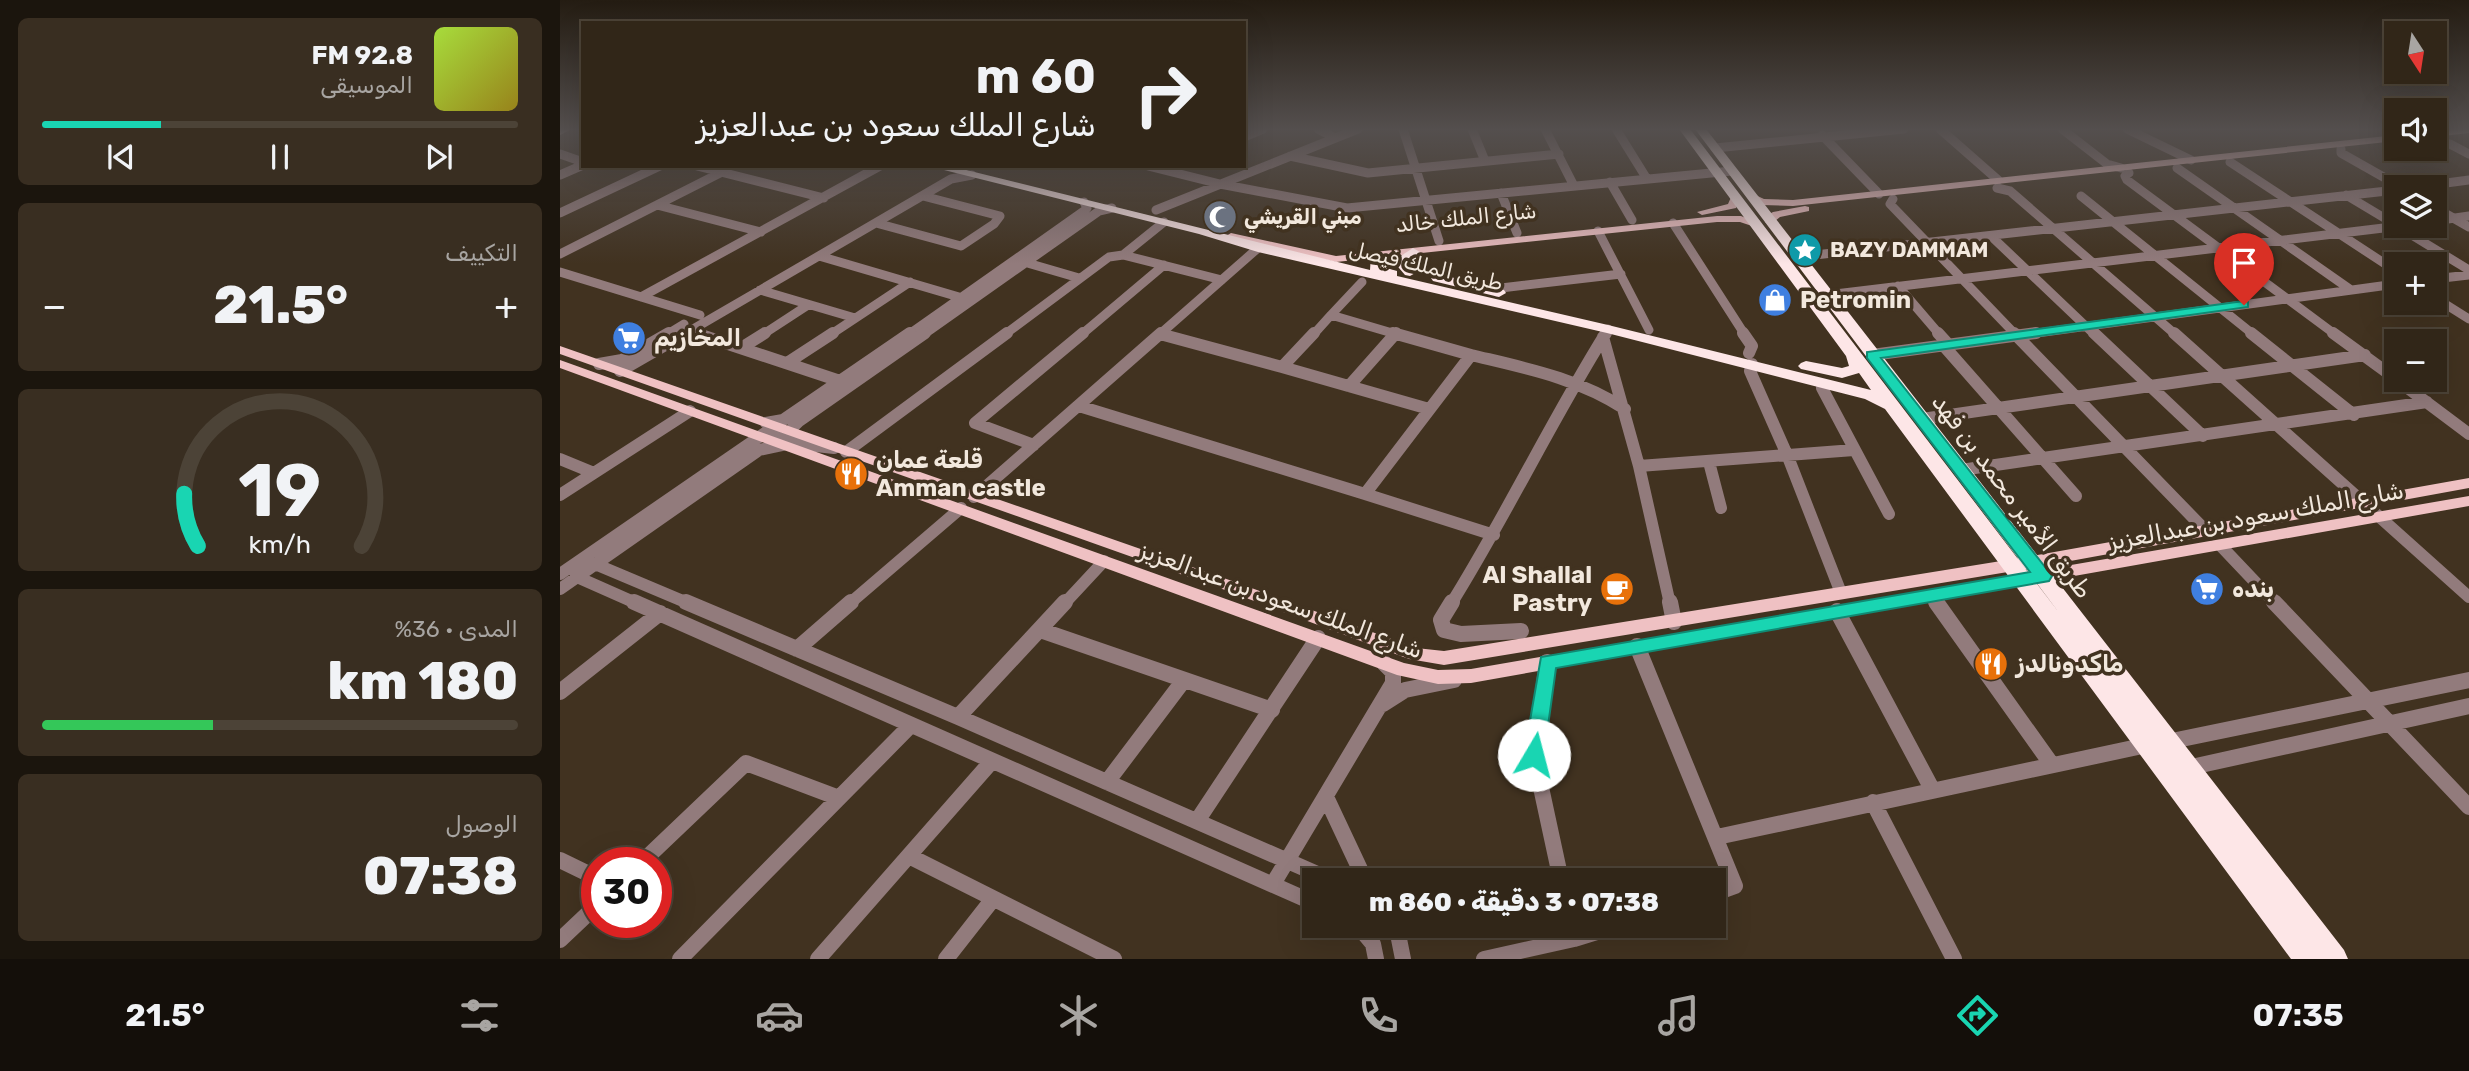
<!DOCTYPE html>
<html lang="ar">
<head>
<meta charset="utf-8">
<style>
	body { margin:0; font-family:Rubik,Cairo,sans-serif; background:#392e21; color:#f1f3f6; direction:rtl; height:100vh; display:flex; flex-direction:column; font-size:26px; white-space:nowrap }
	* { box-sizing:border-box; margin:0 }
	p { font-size:23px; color:#a8a5a2 }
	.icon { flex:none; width:38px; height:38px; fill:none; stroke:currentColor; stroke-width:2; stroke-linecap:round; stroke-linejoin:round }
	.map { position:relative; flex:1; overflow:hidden; direction:ltr }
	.panel { display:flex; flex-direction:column; gap:18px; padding:18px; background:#1b150d; width:560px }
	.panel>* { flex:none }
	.guide { position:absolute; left:21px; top:21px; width:665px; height:147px; border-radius:0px; box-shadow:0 7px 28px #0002,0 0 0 2px #4c4337; direction:rtl; background:#312618; color:#f1f3f6; overflow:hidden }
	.needle { width:46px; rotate:168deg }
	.buttons { position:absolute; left:1824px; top:21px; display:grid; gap:14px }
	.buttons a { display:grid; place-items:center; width:63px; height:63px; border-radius:0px; background:#312618; box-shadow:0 7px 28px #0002,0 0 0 2px #4c4337; font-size:35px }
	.speed { position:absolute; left:21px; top:847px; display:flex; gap:14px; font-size:35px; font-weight:700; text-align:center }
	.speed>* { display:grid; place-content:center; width:91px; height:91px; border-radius:50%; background:#312618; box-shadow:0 7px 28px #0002,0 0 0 2px #4c4337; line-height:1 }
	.speed .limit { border:10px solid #d22; background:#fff; color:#111 }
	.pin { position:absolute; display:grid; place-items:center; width:60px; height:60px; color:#fff; margin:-72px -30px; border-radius:50% 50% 50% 0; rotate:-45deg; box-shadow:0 0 7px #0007 }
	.pin .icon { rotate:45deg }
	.me { position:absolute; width:77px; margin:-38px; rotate:8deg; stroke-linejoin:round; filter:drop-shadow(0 0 5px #0008) }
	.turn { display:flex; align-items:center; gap:24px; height:147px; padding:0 35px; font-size:32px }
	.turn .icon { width:91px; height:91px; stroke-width:2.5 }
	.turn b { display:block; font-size:49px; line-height:60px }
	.big { font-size:52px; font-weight:800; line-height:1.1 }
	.panel .widget { flex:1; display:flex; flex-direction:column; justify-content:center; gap:10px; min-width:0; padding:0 24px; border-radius:10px; background:#392e21 }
	.panel .dial { align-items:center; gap:0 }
	.dial svg { height:182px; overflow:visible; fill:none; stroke:#4c4337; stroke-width:7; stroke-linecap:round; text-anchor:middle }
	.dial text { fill:#f1f3f6; stroke:none }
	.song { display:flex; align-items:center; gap:21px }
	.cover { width:84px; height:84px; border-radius:10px; background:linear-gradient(135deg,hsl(80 70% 55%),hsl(50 70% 35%)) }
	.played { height:7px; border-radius:4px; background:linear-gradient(90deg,#19d5b2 25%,#4c4337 25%) }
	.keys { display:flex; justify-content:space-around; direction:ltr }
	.heat { display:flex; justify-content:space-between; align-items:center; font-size:38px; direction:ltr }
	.charge { height:10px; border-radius:5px; background:linear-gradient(90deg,#34c759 36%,#4c4337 0) }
	.trip { position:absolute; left:742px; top:868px; width:424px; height:70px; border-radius:0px; background:#312618; box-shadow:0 7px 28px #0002,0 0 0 2px #4c4337; font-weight:800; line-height:70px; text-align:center; direction:rtl }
	.dock { display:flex; height:112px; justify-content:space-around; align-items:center; background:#140f0a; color:#a8a5a2 }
	.dock .icon { width:49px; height:49px }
	.dock .on { color:#19d5b2 }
	.dock b { font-size:32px; color:#f1f3f6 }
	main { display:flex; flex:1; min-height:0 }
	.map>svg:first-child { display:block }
</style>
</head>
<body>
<main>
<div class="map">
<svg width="1909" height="959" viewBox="0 0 1909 959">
	<rect width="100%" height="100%" fill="#413220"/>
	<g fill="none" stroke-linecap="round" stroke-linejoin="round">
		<path stroke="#927b7c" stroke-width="9" d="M758 129 775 138
			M843 129 879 241
			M912 129 925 161
			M985 129 1014 186
			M1056 129 1087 179
			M1380 129 1438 180
			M1502 129 1547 164 1561 168
			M1567 129 1631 160
			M1262 135 1319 194
			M684 137 703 129
			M1874 140 1890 144 1909 154
			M1155 148 1344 129
			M1781 149V153L1841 187
			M0 154 23 162
			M730 156 808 173 999 154
			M1670 162 1836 271
			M137 166 264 198
			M588 166 660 184 787 208 1172 171
			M1617 168 1791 290
			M1569 173 1565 176 1567 180 1776 335
			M0 175 23 165
			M1050 182 1072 220
			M1856 187 1909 180
			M1437 188 1450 191 1616 335
			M941 193 957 233
			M1786 195 1836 225
			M1521 196 1694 335
			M1333 199 1330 204 1456 335
			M97 205 201 232
			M1874 207 1909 227
			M596 210 798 129
			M0 213 100 166
			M1874 221 1909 216
			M316 223 401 246 434 224 440 216 363 196
			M1113 223 1185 335
			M1837 226 1909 270
			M1038 231 1089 330
			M1431 236 1535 335
			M0 254 162 172
			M563 255 604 222
			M259 256 399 297
			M1237 257 1836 190
			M464 262 519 278
			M0 272 140 315
			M1874 279 1909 275
			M1338 286 1380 335
			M200 290 295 318
			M937 292 941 288 1061 274
			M1267 295 1840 226
			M81 297 320 166
			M1874 297 1909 319
			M771 315 802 282
			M130 331 141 335
			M106 335 124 324
			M123 335 391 179 412 175
			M202 335 248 305
			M270 335 350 282
			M348 335 524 211 527 208 524 202
			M363 335 539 211 552 208
			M444 335 549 257 563 255 662 280
			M521 335 604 265
			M599 335 698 248
			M753 335 771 315 839 335
			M1045 335 1048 329
			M1463 335 1836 284"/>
		<path stroke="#927b7c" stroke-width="12" d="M135 333 280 381
			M754 333 722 367 869 409
			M833 333 911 355
			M1183 333 1192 346 1189 353
			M1378 333 1388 344
			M1454 333 1646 531
			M1534 333 1643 436
			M1614 333 1909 597
			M1691 333 1794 415
			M1773 333 1836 379
			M600 334 722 367
			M1043 337 1079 466 1110 604
			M1383 345 1516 496
			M181 348 205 333
			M1312 355 1476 333
			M227 363 273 333
			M39 364 62 360 109 333
			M1192 364 1190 371 1228 457 1281 593
			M60 371 126 333
			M1837 380 1909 434
			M789 386 836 333
			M1262 388 1329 514
			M519 406 805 494
			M1362 419 1805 355
			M206 423 223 420 350 333
			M234 433 233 427 239 421 365 333
			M474 445 415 423 523 333
			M286 452 447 333
			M0 459 34 473
			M1149 462 1161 508
			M1079 466 1294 450
			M1401 470 1867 402
			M0 495 130 411
			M414 497 601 333
			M934 535 805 494 911 355C965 368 1018 378 1065 409
			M1661 546 1716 604
			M0 574 205 433H214L247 445 274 448
			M0 589 199 450 223 445
			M1371 596 1377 604
			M78 604 17 577 12 566 35 564 130 604
			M289 604 401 508
			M504 604 544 561
			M891 604C946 516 991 421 1046 333"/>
		<path stroke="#927b7c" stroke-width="16" d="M74 602 754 903
			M126 602 398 717 771 880
			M892 602 881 620 884 630 901 634 961 631
			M1110 602 1114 622
			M1376 602 1492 765
			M1714 602 1909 807
			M1277 611 1372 789
			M480 630 712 710
			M1077 646 1175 886 1153 894
			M237 649 291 602
			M987 662 974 755 1001 880
			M0 692 100 613
			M823 704 845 690 894 680
			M398 717 505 602
			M1607 742 1909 680
			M1627 768 1909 706
			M547 782 624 680
			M766 797 805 880
			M1313 802 1394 959
			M637 821 758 638
			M1157 837 1587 745
			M349 856 554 959
			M0 860 37 878
			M81 863 186 763 279 798
			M713 884 833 683V672L824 663
			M798 926 813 944 816 959
			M832 926 838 934 843 959
			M0 940 37 905
			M120 959 351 725
			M258 959 432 761
			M386 959 433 899
			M924 959 1014 939 1056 926"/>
		<path fill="#efc1c3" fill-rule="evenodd" d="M0 129H12L0 135Z
			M1890 129H1909V133L1874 137V131Z
			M1836 135V141L1233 206 1202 205 1186 196 1191 193 1204 199 1233 200Z
			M1176 194 1181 197 1176 208 1142 215 1137 212 1168 204 1172 195Z
			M1245 206 1249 207V211L1220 217 1210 225 1205 222 1206 216 1213 212Z
			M1157 216H1181L1200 224 1195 227 1180 222H1157L776 262 671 239 666 236 671 233 776 256Z
			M0 346 675 582 856 648 884 651 1472 556 1909 478V488L1472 568 884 665 849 659 665 590 0 354Z
			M0 360 844 663 878 670 911 669 1909 496V506L911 683 878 684 837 675 0 368Z"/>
		<path fill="#fde6e7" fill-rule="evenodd" d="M1119 129H1130L1500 614 1135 129H1146L1784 950 1788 959H1731L1325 409 1305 399 1047 333 698 252 639 234 368 166H390L810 270 811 255 818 251 825 255 823 267 837 271V276L1048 325 1311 390 1299 373 1282 378 1241 369 1238 366 1241 363 1246 361 1282 368 1289 366 1286 356Z
			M853 248 860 252 848 262 857 272 850 276 845 275 833 261Z
			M878 274 944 290 946 293 939 297 873 281 871 278Z"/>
	</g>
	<linearGradient id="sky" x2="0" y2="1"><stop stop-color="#241c12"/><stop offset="0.49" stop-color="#544f4e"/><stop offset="1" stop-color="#544f4e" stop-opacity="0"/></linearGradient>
	<rect width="1909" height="264" fill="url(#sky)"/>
	<path fill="#19d5b2" stroke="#108a74" stroke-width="2" d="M1684 301 1688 302V307L1321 358 1489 572 1492 576 1489 581 996 668 984 755 981 761 974 764 967 761 964 755 981 657 1470 572 1307 358V352Z"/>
	<defs>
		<g id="mosque-disc" transform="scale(1.75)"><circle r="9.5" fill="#6b7280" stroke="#413220"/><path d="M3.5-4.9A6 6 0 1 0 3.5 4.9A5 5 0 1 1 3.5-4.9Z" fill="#fff"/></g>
		<g id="sight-disc" transform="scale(1.75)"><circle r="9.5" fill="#0f9aa8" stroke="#413220"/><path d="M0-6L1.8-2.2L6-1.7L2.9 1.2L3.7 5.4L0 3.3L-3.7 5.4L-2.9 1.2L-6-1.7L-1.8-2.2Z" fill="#fff"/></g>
		<g id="shop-disc" transform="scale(1.75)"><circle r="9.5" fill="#3f7fe0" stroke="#413220"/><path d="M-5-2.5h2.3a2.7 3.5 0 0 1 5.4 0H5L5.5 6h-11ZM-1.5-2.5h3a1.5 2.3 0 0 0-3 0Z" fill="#fff"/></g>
		<g id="supermarket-disc" transform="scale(1.75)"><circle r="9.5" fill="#3f7fe0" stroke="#413220"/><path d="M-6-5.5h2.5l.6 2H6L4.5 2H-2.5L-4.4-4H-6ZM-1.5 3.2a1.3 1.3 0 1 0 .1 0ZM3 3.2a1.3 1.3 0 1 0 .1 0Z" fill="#fff"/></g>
		<g id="restaurant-disc" transform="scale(1.75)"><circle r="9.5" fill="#e8710a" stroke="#413220"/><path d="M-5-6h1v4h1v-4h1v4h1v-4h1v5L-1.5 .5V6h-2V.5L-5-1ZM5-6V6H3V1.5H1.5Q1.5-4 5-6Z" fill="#fff"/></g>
		<g id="cafe-disc" transform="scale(1.75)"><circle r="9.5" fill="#e8710a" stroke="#413220"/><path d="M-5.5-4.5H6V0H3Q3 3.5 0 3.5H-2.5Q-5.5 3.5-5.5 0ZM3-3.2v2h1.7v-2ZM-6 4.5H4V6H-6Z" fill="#fff"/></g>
	</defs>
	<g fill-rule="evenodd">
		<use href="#mosque-disc" x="660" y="217"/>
		<use href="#sight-disc" x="1245" y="250"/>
		<use href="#shop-disc" x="1215" y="300"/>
		<use href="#supermarket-disc" x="69" y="338"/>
		<use href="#restaurant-disc" x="291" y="474"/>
		<use href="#cafe-disc" x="1057" y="589"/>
		<use href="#supermarket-disc" x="1647" y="589"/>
		<use href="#restaurant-disc" x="1431" y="664"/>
	</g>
	<g text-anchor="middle" stroke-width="7" stroke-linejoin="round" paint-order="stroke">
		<g font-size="21" font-weight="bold" fill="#f2e8dd" stroke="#413220" text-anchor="start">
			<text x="684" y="224">مبني القريشي</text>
			<text x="1270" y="257">BAZY DAMMAM</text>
		</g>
		<g font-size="21" fill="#f2e8dd" stroke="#413220">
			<text transform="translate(906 218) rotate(-6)" y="7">شارع الملك خالد</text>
			<text transform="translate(866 266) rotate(13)" y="7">طريق الملك فيصل</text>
		</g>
		<g font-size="24" font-weight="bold" fill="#f2e8dd" stroke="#413220" text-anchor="start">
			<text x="1240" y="308">Petromin</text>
			<text x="94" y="346">المخازيم</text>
			<text x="316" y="468">قلعة عمان<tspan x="316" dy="28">Amman castle</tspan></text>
			<text x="1032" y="583" text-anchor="end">Al Shallal<tspan x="1032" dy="28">Pastry</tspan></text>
			<text x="1672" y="597">بنده</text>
			<text x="1456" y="672">ماكدونالدز</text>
		</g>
		<g font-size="24" fill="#f2e8dd" stroke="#413220">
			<text transform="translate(1452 496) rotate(53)" y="8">طريق الأمير محمد بن فهد</text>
			<text transform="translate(1696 516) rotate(-10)" y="8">شارع الملك سعود بن عبدالعزيز</text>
			<text transform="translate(721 600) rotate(20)" y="8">شارع الملك سعود بن عبدالعزيز</text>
		</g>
	</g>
</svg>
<div class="buttons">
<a><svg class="needle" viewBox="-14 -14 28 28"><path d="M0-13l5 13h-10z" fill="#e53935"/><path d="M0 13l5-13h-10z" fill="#a8a5a2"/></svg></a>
<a><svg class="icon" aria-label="sound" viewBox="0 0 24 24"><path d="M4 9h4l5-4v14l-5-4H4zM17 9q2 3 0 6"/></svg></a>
<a><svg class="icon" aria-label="layers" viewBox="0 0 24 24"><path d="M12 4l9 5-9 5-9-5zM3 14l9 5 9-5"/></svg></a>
<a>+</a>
<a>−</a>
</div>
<div class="speed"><div class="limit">30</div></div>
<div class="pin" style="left:1684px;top:305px;background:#d93025"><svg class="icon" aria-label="arrive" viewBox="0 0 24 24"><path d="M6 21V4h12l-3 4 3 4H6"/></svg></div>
<svg class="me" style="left:974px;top:755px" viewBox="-20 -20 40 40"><circle r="19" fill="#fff"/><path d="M0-13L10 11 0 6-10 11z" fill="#19d5b2"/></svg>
<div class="trip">07:38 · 3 دقيقة · 860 m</div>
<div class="guide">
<div class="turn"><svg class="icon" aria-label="right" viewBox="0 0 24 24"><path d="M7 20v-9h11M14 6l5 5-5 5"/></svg><div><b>60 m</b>شارع الملك سعود بن عبدالعزيز</div></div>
</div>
</div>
<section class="panel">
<div class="widget">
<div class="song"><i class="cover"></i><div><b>92.8 FM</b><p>الموسيقى</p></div></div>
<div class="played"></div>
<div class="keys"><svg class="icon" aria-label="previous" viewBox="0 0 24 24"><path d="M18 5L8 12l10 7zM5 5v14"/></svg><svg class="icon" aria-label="pause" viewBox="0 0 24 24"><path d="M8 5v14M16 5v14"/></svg><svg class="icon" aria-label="next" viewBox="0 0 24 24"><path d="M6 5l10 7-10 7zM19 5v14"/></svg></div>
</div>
<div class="widget"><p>التكييف</p>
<div class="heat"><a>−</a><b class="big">21.5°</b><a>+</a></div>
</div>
<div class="widget dial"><svg viewBox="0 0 100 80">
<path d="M14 69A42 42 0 1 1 86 69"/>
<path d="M14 69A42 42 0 0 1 8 46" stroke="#19d5b2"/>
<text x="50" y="56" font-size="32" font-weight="700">19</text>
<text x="50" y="72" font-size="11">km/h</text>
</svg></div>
<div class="widget"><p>المدى · 36%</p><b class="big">180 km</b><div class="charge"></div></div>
<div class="widget"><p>الوصول</p><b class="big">07:38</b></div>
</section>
</main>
<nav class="dock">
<b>07:35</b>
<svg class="icon on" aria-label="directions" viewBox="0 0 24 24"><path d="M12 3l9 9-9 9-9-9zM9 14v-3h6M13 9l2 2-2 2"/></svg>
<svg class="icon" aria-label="music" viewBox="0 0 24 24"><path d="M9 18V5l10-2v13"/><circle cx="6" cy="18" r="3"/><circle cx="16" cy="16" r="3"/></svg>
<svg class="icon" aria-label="phone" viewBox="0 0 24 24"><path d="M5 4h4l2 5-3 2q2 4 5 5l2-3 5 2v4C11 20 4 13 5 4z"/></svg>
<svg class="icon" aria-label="climate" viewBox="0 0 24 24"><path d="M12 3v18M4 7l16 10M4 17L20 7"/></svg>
<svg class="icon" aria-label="car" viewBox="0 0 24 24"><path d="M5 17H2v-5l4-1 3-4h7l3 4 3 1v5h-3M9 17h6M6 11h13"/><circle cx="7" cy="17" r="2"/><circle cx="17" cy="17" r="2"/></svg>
<svg class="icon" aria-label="filters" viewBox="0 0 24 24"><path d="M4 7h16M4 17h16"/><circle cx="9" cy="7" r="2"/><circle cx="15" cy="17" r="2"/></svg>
<b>21.5°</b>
</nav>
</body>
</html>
